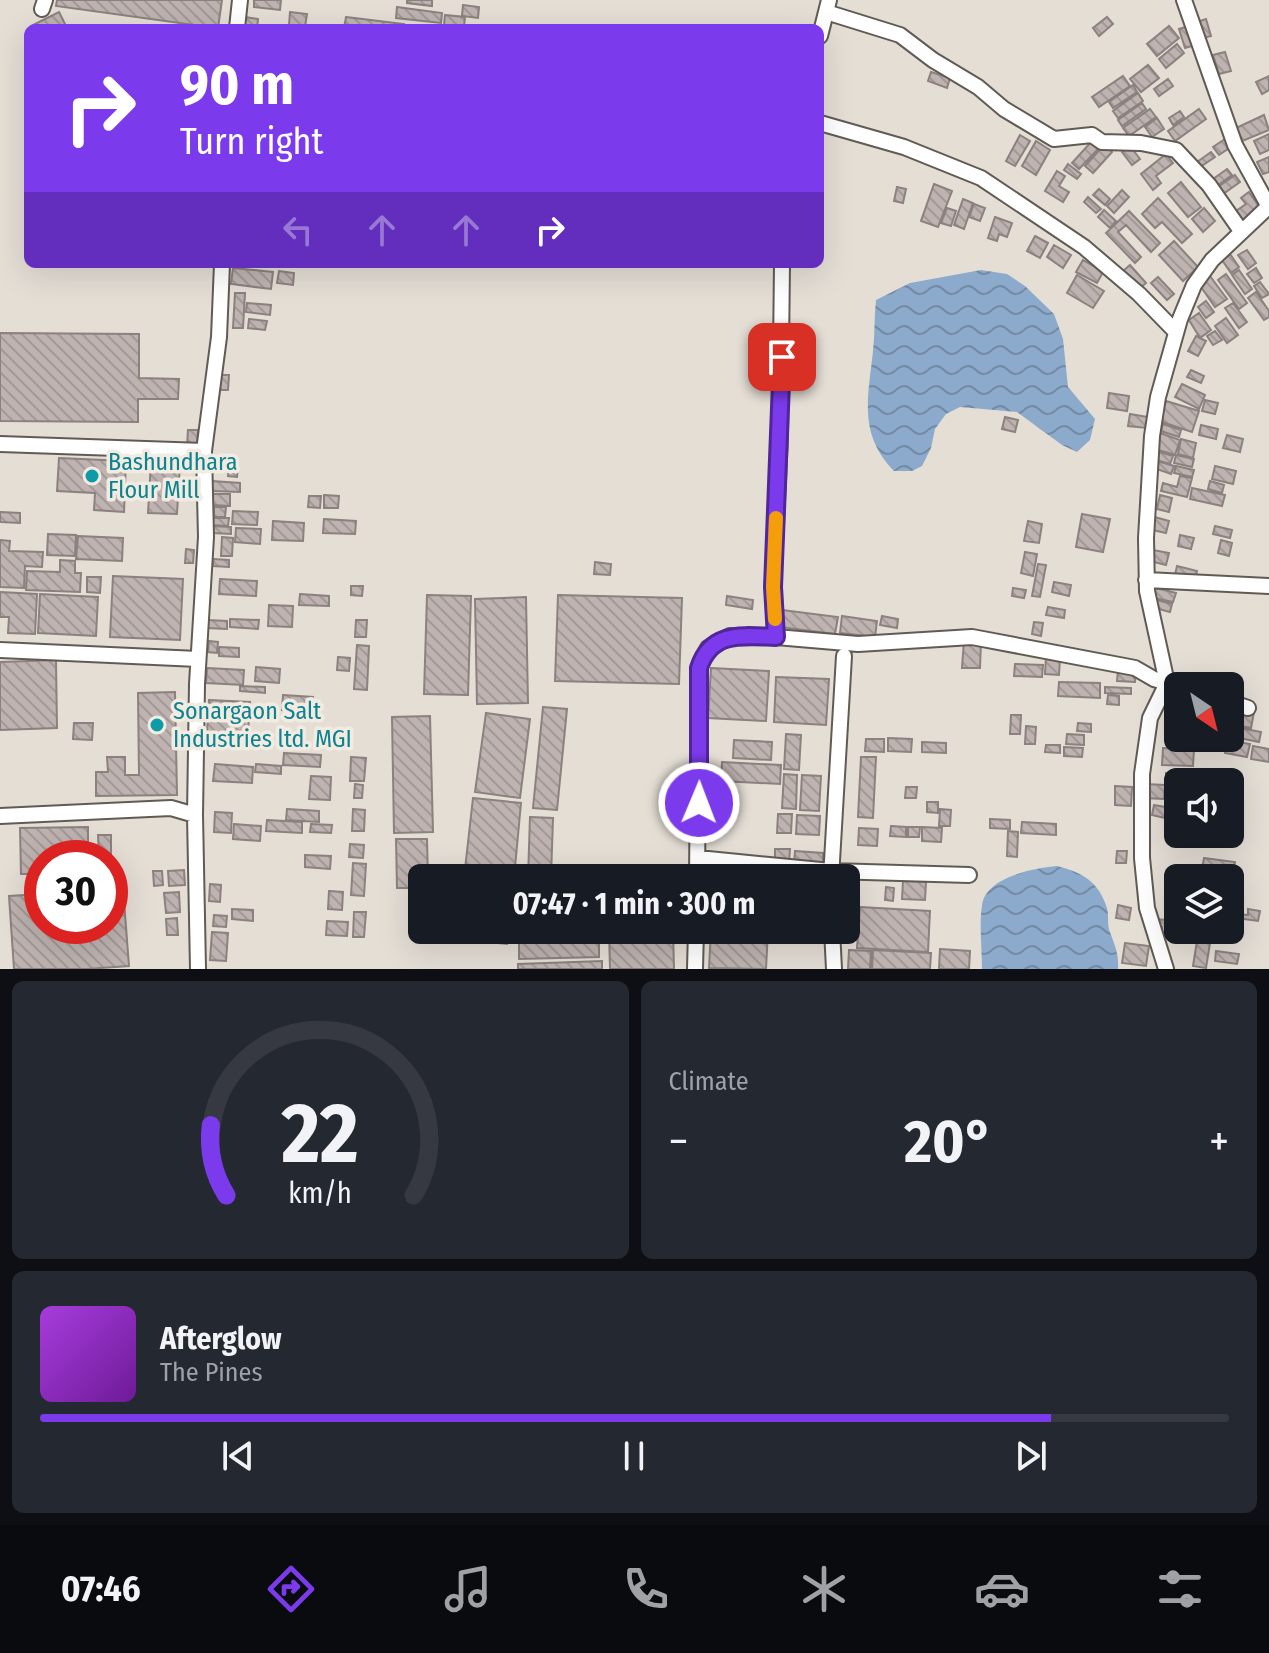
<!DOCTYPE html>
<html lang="en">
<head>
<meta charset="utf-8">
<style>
	body { margin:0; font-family:"Fira Sans Condensed",sans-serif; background:#242831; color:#f1f3f6; height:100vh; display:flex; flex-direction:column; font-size:30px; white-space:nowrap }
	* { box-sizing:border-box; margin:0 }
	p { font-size:26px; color:#9ea1a6 }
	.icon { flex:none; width:44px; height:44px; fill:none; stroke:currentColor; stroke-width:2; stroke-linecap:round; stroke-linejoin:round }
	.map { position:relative; height:969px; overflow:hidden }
	.sheet { display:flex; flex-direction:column; gap:12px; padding:12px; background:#0d0f14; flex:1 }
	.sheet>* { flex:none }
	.hud { position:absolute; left:24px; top:24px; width:800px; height:244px; border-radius:12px; box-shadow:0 8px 32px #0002; background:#7c3aed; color:#fff; overflow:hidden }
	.needle { width:52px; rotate:145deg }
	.tools { position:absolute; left:1164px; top:672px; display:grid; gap:16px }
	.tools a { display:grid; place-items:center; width:80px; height:80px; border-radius:12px; background:#171b24; box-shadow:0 8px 32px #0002; font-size:40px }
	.speed { position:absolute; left:24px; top:840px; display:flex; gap:16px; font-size:40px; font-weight:700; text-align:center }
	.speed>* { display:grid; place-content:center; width:104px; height:104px; border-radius:50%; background:#171b24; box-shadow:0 8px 32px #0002; line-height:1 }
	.speed .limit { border:12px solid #d22; background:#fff; color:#111 }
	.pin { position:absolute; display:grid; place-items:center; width:68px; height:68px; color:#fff; margin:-34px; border-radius:16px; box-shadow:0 4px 12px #0006 }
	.me { position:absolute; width:88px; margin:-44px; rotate:1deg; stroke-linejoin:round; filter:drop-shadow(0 0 6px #0008) }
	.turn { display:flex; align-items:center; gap:28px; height:168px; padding:0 24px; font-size:36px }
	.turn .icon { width:104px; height:104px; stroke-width:2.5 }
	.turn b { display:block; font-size:56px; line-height:68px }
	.lanes { display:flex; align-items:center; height:76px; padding:0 24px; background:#0003; justify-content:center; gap:40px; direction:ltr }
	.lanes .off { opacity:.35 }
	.big { font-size:60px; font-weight:700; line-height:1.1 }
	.sheet .tile { flex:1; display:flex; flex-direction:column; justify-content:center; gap:12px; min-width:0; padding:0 28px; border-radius:12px; background:#242831 }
	.sheet .dial { align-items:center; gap:0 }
	.dial svg { height:208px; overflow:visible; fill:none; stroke:#363941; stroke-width:7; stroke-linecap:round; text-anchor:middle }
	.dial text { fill:#f1f3f6; stroke:none }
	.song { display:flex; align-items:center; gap:24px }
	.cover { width:96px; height:96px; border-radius:12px; background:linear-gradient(135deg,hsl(280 70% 55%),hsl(280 70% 35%)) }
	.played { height:8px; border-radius:4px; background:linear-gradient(90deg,#7c3aed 85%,#363941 85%) }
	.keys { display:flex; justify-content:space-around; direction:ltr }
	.heat { display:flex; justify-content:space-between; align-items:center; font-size:44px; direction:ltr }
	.sheet .tiles { flex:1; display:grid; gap:12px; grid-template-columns:1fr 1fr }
	.tile:last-child { grid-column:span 2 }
	.trip { position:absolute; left:408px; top:864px; width:452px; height:80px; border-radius:12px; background:#171b24; box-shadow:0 8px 32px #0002; font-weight:700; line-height:80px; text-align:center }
	.menu { display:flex; height:128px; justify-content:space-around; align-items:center; background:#090b0e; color:#9ea1a6 }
	.menu .icon { width:56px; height:56px }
	.menu .active { color:#7c3aed }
	.menu b { font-size:36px; color:#f1f3f6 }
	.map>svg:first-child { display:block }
</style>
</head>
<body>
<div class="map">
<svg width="1269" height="969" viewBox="0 0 1269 969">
	<defs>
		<pattern id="water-waves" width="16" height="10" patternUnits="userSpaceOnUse" patternTransform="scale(2)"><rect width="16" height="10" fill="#8caacb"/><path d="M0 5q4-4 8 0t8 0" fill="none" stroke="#728aa4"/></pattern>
		<pattern id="building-back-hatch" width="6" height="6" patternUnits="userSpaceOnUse" patternTransform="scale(2)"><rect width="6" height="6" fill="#beb3b0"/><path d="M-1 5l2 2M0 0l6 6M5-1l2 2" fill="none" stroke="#a39997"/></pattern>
	</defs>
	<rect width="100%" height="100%" fill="#e4ded5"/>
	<path fill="url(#water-waves)" d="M981 270 1007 274 1025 286 1054 314 1063 339 1068 387 1095 419 1090 440 1077 452 1062 445 1017 412 960 407 946 414 935 429 931 448 922 466 912 471H894C858 434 868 398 873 351 875 334 874 317 876 300L910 283Z
		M1057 866C1082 872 1099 882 1107 908 1109 916 1107 925 1110 932 1115 946 1119 954 1118 969H982C982 949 979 925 982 905 986 877 1034 868 1057 866Z"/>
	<path fill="url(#building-back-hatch)" stroke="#8b817e" stroke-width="2" d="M57 0H222L218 28H216L56 6Z
		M254 0H281L280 10 254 7Z
		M407 0H432V6L407 3Z
		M463 5 479 7 478 18 462 16Z
		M397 7 442 13 441 23 396 18Z
		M59 12 67 28H32L31 26Z
		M290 12 307 14 305 27 289 25Z
		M445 15 465 17 464 27 444 25Z
		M245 17 258 19 257 28H243Z
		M346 17 404 24 403 28H344Z
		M1107 17 1113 24 1099 36 1093 28Z
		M1206 19 1211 36 1202 38 1197 22Z
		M1169 26 1179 38 1157 56 1147 44Z
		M1189 26 1195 45 1185 48 1179 29Z
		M1177 44 1184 53 1166 68 1159 59Z
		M1225 52 1231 71 1219 74 1213 55Z
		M1148 65 1159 78 1141 92 1130 79Z
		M931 72 950 78 947 88 928 81Z
		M1123 76 1130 86 1099 107 1092 97Z
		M1269 76V90L1262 94 1256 82Z
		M1168 79 1173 86 1159 96 1154 89Z
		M1133 85 1137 92 1113 108 1109 102Z
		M1138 93 1143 101 1118 118 1113 111Z
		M1142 103 1146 109 1122 126 1118 120Z
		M1150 109 1156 117 1129 136 1123 128Z
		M1199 109 1206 119 1175 141 1168 131Z
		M1180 111 1184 117 1173 125 1169 118Z
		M1264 115 1269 130 1240 142 1234 129Z
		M1157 118 1164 129 1152 137 1145 127Z
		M1269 134V150L1260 154 1254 141Z
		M1020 135 1030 141 1015 166 1006 161Z
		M1225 139 1231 147 1219 155 1213 147Z
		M1036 141 1050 150 1036 175 1022 166Z
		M1092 141 1099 148 1079 169 1072 163Z
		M1104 145 1112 152 1093 173 1085 166Z
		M1130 146 1140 159 1132 165 1122 152Z
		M1211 152 1215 157 1200 167 1197 162Z
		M1166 154 1173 163 1156 176 1161 183 1153 190 1141 174Z
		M1269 157V172L1263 174 1257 162Z
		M1068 164 1081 174 1077 179 1064 170Z
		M1227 169 1232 175 1217 186 1213 179Z
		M1057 171 1065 176 1059 186 1069 192 1063 202 1045 191Z
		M1235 175 1240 182 1223 194 1218 187Z
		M1181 182 1201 207 1188 217 1168 193Z
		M934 184 952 191 938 227 921 221Z
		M897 187 906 189 903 203 894 201Z
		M1099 189 1110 199 1105 205 1093 195Z
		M1122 190 1129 197 1114 213 1107 206Z
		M1249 192 1260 208 1243 221 1236 211 1246 204 1241 198Z
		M1088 197 1101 209 1096 213 1084 202Z
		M1158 198 1192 234 1182 243 1162 222 1155 228 1142 214Z
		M963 199 973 203 964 229 954 225Z
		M974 204 985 208 980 221 969 217Z
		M947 208 956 211 951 226 941 223Z
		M1204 208 1215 221 1203 232 1192 219Z
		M1104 210 1116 221 1110 228 1098 217Z
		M1129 211 1160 243 1151 252 1126 225 1118 232 1141 257 1135 263 1106 233Z
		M995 217 1012 223 1007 237 999 234 997 241 988 238Z
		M1035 236 1048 243 1040 258 1027 251Z
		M1174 241 1198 267 1183 281 1159 255Z
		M1054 245 1071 255 1063 268 1047 257Z
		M1247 250 1256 263 1248 269 1238 255Z
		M1230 254 1239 267 1231 273 1222 260Z
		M1083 260 1103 272 1097 283 1076 272Z
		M1130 265 1146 283 1139 289 1123 271Z
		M233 268 273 272 271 289 231 284Z
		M1256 268 1262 278 1254 283 1247 274Z
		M1239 270 1252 289 1245 294 1232 275Z
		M279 271 294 273 293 285 277 283Z
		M1226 274 1247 303 1239 309 1218 280Z
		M1077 275 1104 291 1093 308 1067 293Z
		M1210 276 1227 299 1215 307 1199 284Z
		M1158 277 1174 294 1167 300 1151 283Z
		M1260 282 1269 294 1262 298 1254 286Z
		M1256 292 1269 311V317L1264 320 1248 298Z
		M235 293H245L243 328H233Z
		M1206 301 1214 312 1206 318 1198 307Z
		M247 303 271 305 270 315 246 312Z
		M1233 303 1247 322 1239 328 1225 308Z
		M1199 313 1211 330 1200 338 1189 320Z
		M1226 318 1238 335 1227 343 1215 326Z
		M249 319 267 321 265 330 248 328Z
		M1215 331 1222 340 1213 345 1207 336Z
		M0 333 139 334V378L179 379 178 399H138V422L0 421Z
		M1196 336 1206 341 1198 356 1188 351Z
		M1191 370 1204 376 1201 383 1187 377Z
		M220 375H229L228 390H219Z
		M1182 384 1205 395 1199 409 1175 397Z
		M1109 393 1129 396 1127 411 1107 408Z
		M1205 400 1218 403 1215 414 1202 411Z
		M1166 401 1199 411 1192 432 1159 421Z
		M1130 414 1148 417 1147 428 1128 426Z
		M1005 417 1018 420 1015 432 1002 429Z
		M1163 424 1181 430 1179 437 1161 431Z
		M1201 425 1218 429 1216 439 1199 435Z
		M188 430H198L197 447 187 446Z
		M1160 433 1180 440 1175 455 1155 449Z
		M1227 435 1243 439 1240 452 1223 448Z
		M1181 439 1196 443 1193 458 1178 454Z
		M1156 451 1173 456 1170 464 1153 459Z
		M1176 455 1194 459 1192 467 1174 463Z
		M59 458 126 461 124 512 94 510 95 493 57 491Z
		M1154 460 1174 466 1171 474 1151 467Z
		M151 462 180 463 177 514 148 513Z
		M229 464 238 465 237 477 228 476Z
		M1176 466 1194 470 1192 477 1174 473Z
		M1215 466 1236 471 1233 484 1212 479Z
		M1180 476 1192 478 1187 497 1161 491 1163 483 1177 487Z
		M212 481 240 483V492L211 491Z
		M1210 481 1224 485 1222 493 1208 489Z
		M1192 488 1225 495 1222 506 1190 499Z
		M212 494H230V506L211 505Z
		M324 495 339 496 338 508H324Z
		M1160 495 1172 498 1169 512 1157 509Z
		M309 496H321L320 508 308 507Z
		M214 507H226L225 517H214Z
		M233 511 258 512 257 525 232 524Z
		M0 512 20 513V523L0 522Z
		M1082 514 1110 519 1103 552 1076 547Z
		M1151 516 1169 521 1166 533 1148 529Z
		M213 518H229L228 526 212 525Z
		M324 519 356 521 355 534 323 533Z
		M273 521 304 523 303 541 272 540Z
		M1028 521 1042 524 1039 543 1024 541Z
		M213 526 231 527V534L213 533Z
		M1215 526 1232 530 1230 538 1213 534Z
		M236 528 261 529 260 544 235 542Z
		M48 534 76 535 75 556 47 555Z
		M1180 535 1194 538 1191 549 1178 546Z
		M78 536 123 538 122 561 76 559Z
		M222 537 233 538 232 556H221Z
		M0 540 10 541 9 551 43 552 42 567 25 566 24 588 0 587Z
		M1221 540 1232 543 1229 556 1218 553Z
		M186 549 194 550 193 563H185Z
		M1153 550 1169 553 1166 565 1150 561Z
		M1025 552 1037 554 1033 576 1021 573Z
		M213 559 229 560V567L213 566Z
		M60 560 75 561V573H81L80 592 26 590 27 571 60 572Z
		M595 562 611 564 610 575 594 574Z
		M1038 564 1046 565 1040 597 1032 596Z
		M1177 566 1197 571 1195 580 1175 575Z
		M113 576 183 579 180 640 110 637Z
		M87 577H101L100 593 87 592Z
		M220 579 257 581 256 596 219 594Z
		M1054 582 1071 585 1069 596 1052 592Z
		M351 586H363L362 596 351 595Z
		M1152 587 1176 593 1173 602 1150 597Z
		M1013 588 1026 590 1024 598 1012 596Z
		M0 592 37 594 35 634 8 633 9 617H0Z
		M40 594 98 597 96 636 38 633Z
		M300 594 329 596V606L299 605Z
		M427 595 471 596 468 695 424 694Z
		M558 595 682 598 679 684 555 681Z
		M727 596 753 600 752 609 726 605Z
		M526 597 528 703 477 704 475 599Z
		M1153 599 1172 604 1170 612 1151 607Z
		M269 605 293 606 292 627 268 626Z
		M1048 607 1065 610 1064 618 1046 615Z
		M782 610 838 617 835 634 780 627Z
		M842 616 877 621 875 637 840 633Z
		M882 616 898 619 897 628 880 625Z
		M230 619 259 620 258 629 230 627Z
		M207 620 227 621V629L207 628Z
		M356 620H367L366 637H355Z
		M1034 622 1043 623 1041 636 1032 634Z
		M964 640 981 641 980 668H962Z
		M209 641 218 642 217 653 208 652Z
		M357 645 369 646 367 690 354 689Z
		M219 647 239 648V657L219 656Z
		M338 657 350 658 349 671 337 670Z
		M1046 657 1060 658 1059 675 1045 674Z
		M56 660 57 728 0 730V662Z
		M1015 664 1043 665 1042 677 1014 676Z
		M256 667 280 669 279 683 255 681Z
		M207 668 244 670 243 685 206 683Z
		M711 668 769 671 766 721 708 718Z
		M1118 670 1136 671 1135 682 1117 681Z
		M776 677 829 679 826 725 774 722Z
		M1059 682 1100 683V698L1058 696Z
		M240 686 265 687V693L240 691Z
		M1105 687 1131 688V694L1105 693Z
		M175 692 177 795 96 796V772H108L107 757H125V775H139L138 693Z
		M283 695 313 697 312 711 282 710Z
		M1108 695 1119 696V705L1107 704Z
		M209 700 250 702 248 734 207 732Z
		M543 707 567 709 557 810 533 808Z
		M1230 708 1254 712 1251 728 1230 724Z
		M486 713 530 719 520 798 475 792Z
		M1011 715H1021L1020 734H1010Z
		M430 716 433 832 394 833 392 717Z
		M74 723H93L92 740 73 739Z
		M1078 723 1091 724V732L1077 731Z
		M1026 726 1036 727 1035 744H1025Z
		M1240 728 1261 732 1259 742 1239 738Z
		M786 734 801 735 799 770 784 769Z
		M1067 734 1084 735V745L1066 744Z
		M888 738 912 739 911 752 888 751Z
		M866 739H884V752L865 751Z
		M734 740 772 742 771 760 733 758Z
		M1227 740 1250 744 1247 757 1225 753Z
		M922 742 946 743V753L922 752Z
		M1046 745H1060V753L1045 752Z
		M1253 746 1269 749V762L1251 759Z
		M1064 747 1083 748 1082 757 1064 756Z
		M1163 748 1194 749 1193 766 1162 765Z
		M284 753 321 755 320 767 283 765Z
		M351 757 366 758 364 781H350Z
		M861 757H876L873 818 858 817Z
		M722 762 781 765 780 784 721 781Z
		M215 764 253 767 252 783 213 781Z
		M256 764 281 766V774L255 772Z
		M1166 773 1179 774V782H1166Z
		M784 774 797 775 796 809 782 808Z
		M802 775 821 776 819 811 800 810Z
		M311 776 331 777 330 800 309 799Z
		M355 784 363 785 362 798H354Z
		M1145 784 1165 785 1164 799 1144 798Z
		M1115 786 1132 787 1131 806 1115 805Z
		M906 787H917L916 798H905Z
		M1166 787H1178V799H1165Z
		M473 798 521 803 514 878H464Z
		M927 802H938V813L927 812Z
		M1154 805 1171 808 1169 819 1152 815Z
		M287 809 319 811V822L286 820Z
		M353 809 365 810 364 831H352Z
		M940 809 951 810 950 826H939Z
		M215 812 232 813 231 833 214 832Z
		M778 814H792L791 833H777Z
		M797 815 820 816 819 835 796 834Z
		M530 817 553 818 551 878H528Z
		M990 819 1010 820V829L990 828Z
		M267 820 302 822V833L266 831Z
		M1022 822 1056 824V835L1021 833Z
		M234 824 261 826 260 841 233 839Z
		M311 824 332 825 331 833 310 832Z
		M891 826 906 827V837L890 836Z
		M88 827V858H42V874H21L20 828Z
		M908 827H920L919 837H908Z
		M922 827 942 828 941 842 922 841Z
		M859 828 878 829 877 846 858 845Z
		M1008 831 1018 832 1017 857 1007 856Z
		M98 835H111V857H99Z
		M396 839H427L428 878H422V888H397Z
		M350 844 364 845 363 858 349 857Z
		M775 849H790L789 861 775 860Z
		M795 851 823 853V865L794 864Z
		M1117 851H1127L1126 863H1116Z
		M305 855 331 856 330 869 305 867Z
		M1204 858 1235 862 1233 874 1202 869Z
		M353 863 366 864 364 896 351 895Z
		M184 870 185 885 169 886 168 871Z
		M153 871H162L163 885 154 886Z
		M733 873 771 875V878H733Z
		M846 881 859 882 858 910 846 909Z
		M903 881 926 882 925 900 902 899Z
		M210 884 221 885 220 902 209 901Z
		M886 887 894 888 893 901 885 900Z
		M123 888 129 966 87 969H14L9 896 42 894V926H110V889Z
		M329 891 343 892 342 910 328 909Z
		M179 892 180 912 166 913 164 893Z
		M1118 905 1131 908 1129 920 1116 918Z
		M860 907 930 911 928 952 857 948Z
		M232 909 253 910V921L232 919Z
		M1248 909 1260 911 1258 921 1236 918 1237 914 1248 915Z
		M354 912H366L364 937H353Z
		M214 915 227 916 226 927 213 926Z
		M177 918 178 935H167L166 919Z
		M1157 919 1174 921 1172 936 1161 934 1162 927 1156 926Z
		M327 921 348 922 347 936 326 935Z
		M459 930H508L507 944 458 939Z
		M519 930H599V957L519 959Z
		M609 930H673L674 969H610Z
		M711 930H768L766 969 709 968Z
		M212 932 228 933 226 961 210 960Z
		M1197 941 1210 943 1206 968 1193 966Z
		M1125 943 1149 946 1146 966 1122 963Z
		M940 949 970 951 969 969H939Z
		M849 950 871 951 870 969H848Z
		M873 950 931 953 930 969H872Z
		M1216 951 1239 954 1237 964 1215 961Z
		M602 961V969H518V964Z"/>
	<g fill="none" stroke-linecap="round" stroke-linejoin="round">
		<g stroke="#605b54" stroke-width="18">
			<path id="minor" d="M1184 0 1235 145 1269 207
				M42 9 45 0
				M826 12 900 35 933 60 978 87 1004 109 1054 139 1092 135 1102 142 1141 143 1176 150 1209 185 1241 231
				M237 28 240 0
				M820 36 829 0
				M820 123 904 147 981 178 1084 247 1139 294 1176 332
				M0 444 204 451
				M1146 580 1269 586
				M776 637 773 587 780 437 782 264
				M0 650 198 659
				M1230 702 1248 708
				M0 816 171 808 195 815
				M698 858 831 871 969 875
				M697 878 699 668 708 648 730 636 776 637 858 644 972 637 1135 668 1154 679 1178 686
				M831 878 844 656
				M832 930 834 969
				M198 969 195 815 197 684 206 537 204 451 219 337 222 264
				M695 969 696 930
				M1166 969 1147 908 1142 858V774L1150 718 1167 683 1147 591 1146 538 1152 436 1158 397 1180 319 1194 285 1212 260 1269 206"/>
		</g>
		<use href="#minor" stroke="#fff" stroke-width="14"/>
	</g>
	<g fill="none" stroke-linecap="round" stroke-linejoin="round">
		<g stroke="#51269a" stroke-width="20">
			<path id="route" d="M699 803V668C711 630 744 636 776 637L773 587 782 357"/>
		</g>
		<use href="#route" stroke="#7c3aed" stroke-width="14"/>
		<path stroke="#f59e0b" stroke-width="14" d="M775 619 773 587 776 518"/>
	</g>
	<g fill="#0f9aa8" stroke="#f2ebe2" stroke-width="3">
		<circle cx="92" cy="476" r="8"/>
		<circle cx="157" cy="725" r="8"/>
	</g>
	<g text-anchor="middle" stroke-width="7" stroke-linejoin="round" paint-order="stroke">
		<g font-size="24" fill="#0d838f" stroke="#f2ebe2" text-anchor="start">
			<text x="108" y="470">Bashundhara<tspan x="108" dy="28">Flour Mill</tspan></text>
			<text x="173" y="719">Sonargaon Salt<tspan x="173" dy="28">Industries ltd. MGI</tspan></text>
		</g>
	</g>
</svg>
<div class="tools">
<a><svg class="needle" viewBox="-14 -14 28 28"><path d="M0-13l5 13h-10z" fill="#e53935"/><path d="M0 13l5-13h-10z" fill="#9ea1a6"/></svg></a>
<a><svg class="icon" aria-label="sound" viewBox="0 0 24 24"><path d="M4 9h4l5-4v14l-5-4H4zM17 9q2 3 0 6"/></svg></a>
<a><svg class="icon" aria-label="layers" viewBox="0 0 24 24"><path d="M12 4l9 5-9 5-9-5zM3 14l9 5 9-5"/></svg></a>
</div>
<div class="speed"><div class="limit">30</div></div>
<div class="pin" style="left:782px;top:357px;background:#d93025"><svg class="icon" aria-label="arrive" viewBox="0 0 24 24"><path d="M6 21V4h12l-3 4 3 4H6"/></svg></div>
<svg class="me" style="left:699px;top:803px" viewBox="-20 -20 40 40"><circle r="17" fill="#7c3aed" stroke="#fff" stroke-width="3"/><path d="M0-11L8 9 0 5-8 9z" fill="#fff"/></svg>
<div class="trip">07:47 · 1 min · 300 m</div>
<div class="hud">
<div class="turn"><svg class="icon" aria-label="right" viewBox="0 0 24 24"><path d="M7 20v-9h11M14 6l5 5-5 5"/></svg><div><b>90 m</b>Turn right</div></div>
<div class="lanes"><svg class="icon off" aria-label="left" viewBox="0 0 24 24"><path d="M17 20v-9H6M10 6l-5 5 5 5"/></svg><svg class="icon off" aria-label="ahead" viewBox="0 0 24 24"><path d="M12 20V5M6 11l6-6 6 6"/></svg><svg class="icon off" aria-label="ahead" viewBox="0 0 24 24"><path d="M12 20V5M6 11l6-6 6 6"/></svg><svg class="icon" aria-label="right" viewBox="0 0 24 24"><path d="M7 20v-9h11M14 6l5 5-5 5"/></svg></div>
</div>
</div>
<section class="sheet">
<div class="tiles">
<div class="tile dial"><svg viewBox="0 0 100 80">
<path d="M14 69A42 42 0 1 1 86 69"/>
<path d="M14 69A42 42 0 0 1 8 42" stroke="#7c3aed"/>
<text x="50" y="56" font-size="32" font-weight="700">22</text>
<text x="50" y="72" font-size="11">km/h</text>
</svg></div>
<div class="tile"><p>Climate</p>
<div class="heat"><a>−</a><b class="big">20°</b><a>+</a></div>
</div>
<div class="tile">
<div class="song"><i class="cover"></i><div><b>Afterglow</b><p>The Pines</p></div></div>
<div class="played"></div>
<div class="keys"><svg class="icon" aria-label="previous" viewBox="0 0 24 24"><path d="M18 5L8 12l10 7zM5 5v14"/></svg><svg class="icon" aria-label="pause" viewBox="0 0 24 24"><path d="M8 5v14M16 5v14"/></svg><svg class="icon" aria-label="next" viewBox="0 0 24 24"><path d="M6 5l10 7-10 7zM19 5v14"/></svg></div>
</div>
</div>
</section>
<nav class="menu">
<b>07:46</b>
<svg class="icon active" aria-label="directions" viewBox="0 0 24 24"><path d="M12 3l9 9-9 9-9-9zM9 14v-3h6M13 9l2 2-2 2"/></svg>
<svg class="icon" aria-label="music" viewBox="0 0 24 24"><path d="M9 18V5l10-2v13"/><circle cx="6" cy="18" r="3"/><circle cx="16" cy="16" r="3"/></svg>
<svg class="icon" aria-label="phone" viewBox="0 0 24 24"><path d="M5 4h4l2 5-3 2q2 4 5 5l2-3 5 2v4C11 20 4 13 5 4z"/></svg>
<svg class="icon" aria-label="climate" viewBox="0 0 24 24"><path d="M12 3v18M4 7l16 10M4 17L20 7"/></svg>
<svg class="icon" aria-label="car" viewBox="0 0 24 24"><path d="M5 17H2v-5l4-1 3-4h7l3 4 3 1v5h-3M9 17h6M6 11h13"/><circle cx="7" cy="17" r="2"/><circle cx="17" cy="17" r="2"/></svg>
<svg class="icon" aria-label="filters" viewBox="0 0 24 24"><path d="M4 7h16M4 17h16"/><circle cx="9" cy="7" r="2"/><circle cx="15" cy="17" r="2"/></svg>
</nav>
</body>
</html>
